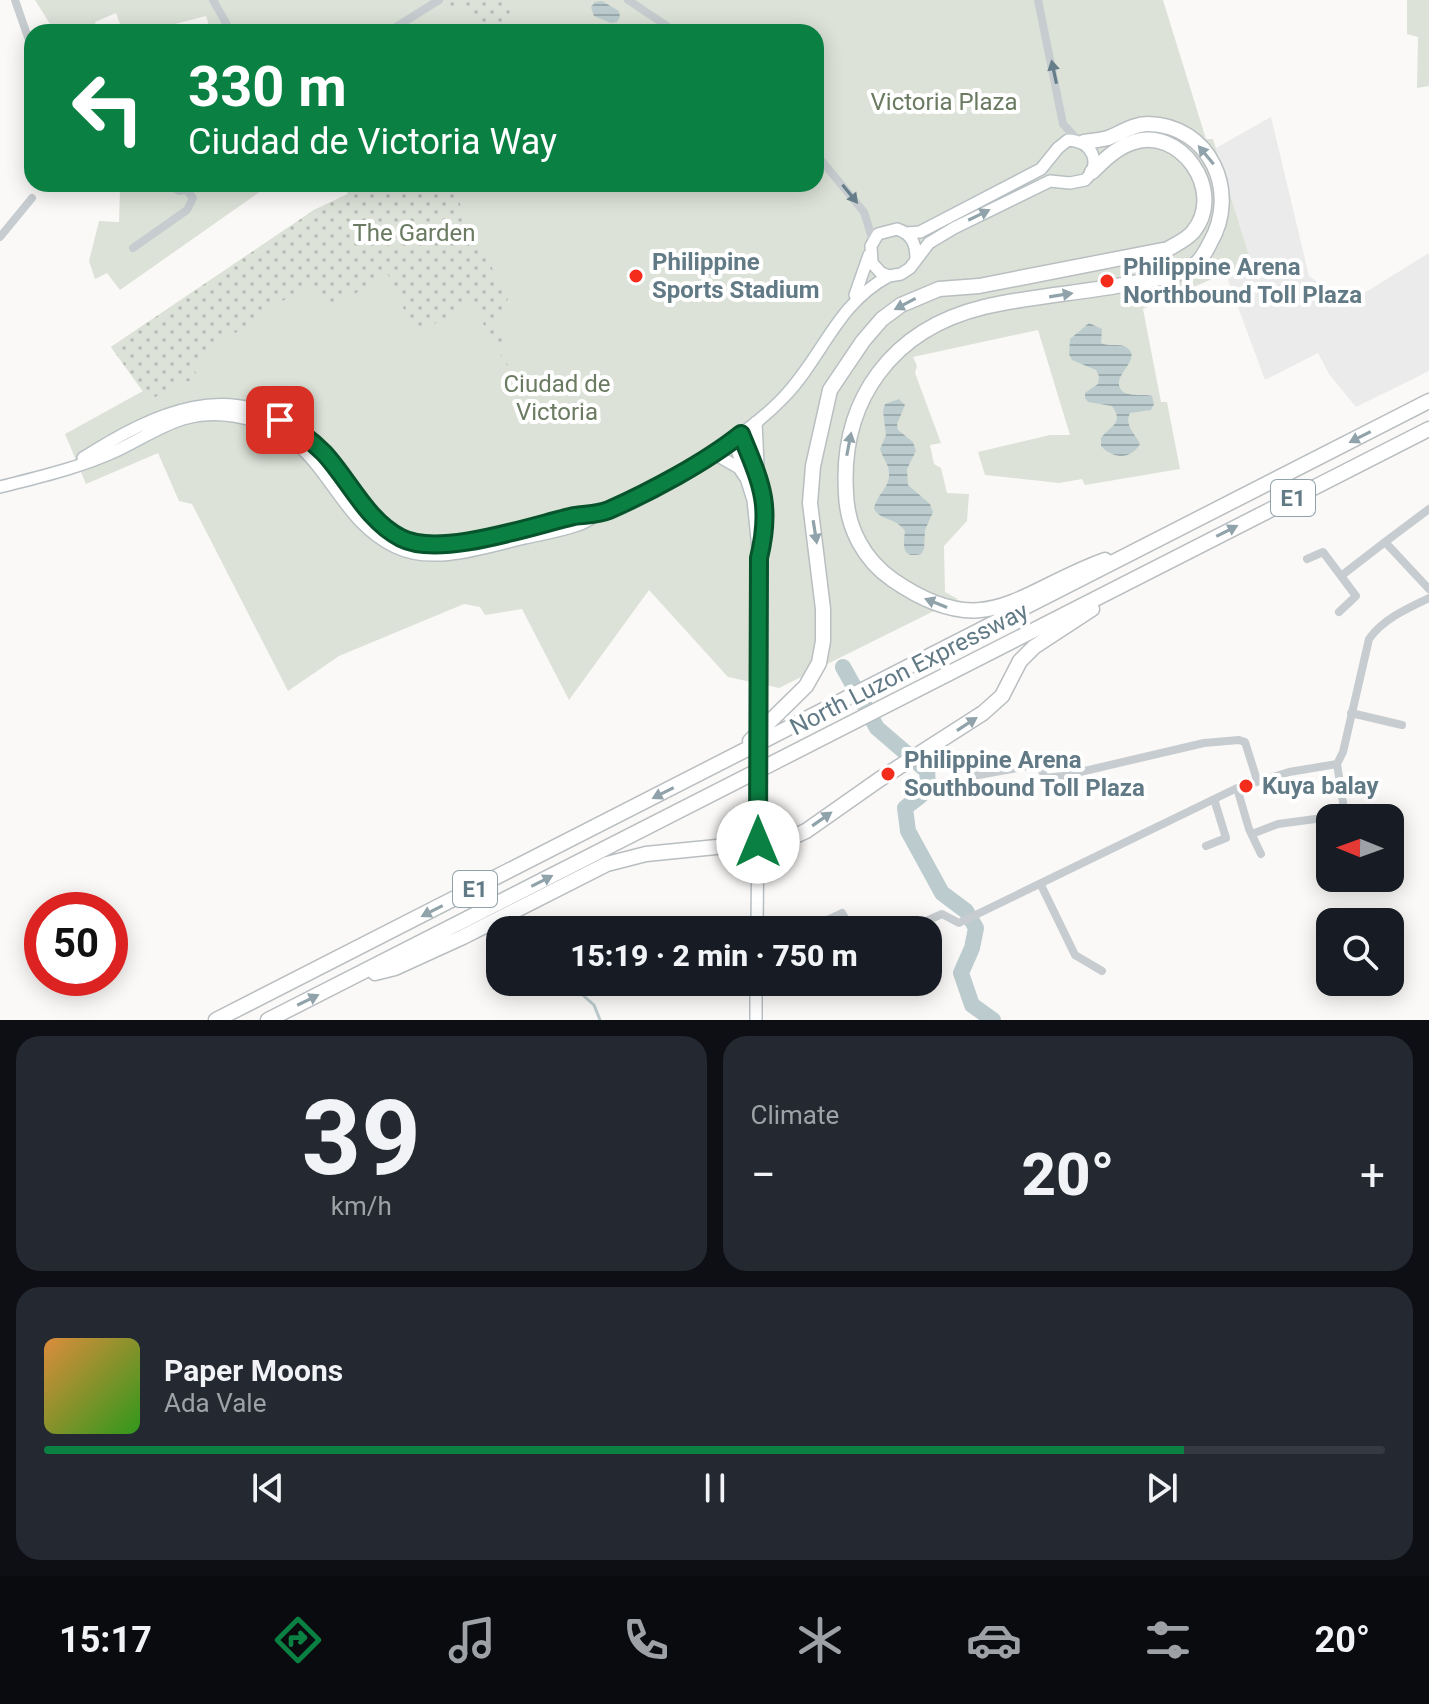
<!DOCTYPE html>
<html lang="en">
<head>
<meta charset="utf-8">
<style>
	body { margin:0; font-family:Roboto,sans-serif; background:#242831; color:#f1f3f6; height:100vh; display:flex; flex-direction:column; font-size:30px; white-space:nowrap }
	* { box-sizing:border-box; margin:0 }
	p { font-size:26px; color:#9ea1a6 }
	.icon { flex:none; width:44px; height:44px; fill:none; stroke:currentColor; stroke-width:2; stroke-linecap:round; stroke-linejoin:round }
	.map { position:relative; height:1020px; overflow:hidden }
	.panel { display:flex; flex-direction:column; gap:16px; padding:16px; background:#0d0f14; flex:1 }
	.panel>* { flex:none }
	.top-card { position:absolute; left:24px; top:24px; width:800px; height:168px; border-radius:24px; box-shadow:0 4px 20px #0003; background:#0b8043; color:#fff; overflow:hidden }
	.needle { width:52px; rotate:271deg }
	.buttons { position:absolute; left:1316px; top:804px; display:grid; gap:16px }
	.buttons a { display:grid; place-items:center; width:88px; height:88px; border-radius:16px; background:#171b24; box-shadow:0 4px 20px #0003; font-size:40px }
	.speed { position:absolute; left:24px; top:892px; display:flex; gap:16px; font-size:40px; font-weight:700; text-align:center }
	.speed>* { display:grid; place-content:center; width:104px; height:104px; border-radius:50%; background:#171b24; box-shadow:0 4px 20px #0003; line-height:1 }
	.speed .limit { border:12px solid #d22; background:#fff; color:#111 }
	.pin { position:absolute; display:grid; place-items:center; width:68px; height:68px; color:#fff; margin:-34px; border-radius:16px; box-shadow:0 4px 12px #0006 }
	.me { position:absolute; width:88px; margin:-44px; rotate:0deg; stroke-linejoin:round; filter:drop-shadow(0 0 6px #0008) }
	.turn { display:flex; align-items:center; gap:28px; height:168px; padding:0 32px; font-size:36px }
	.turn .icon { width:104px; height:104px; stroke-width:2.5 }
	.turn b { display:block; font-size:56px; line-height:68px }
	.big { font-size:60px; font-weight:800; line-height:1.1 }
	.panel .widget { flex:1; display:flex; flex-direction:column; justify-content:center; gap:12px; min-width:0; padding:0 28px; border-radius:24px; background:#242831 }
	.panel .dial { align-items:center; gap:0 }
	.dial b { font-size:104px; line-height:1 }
	.song { display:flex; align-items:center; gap:24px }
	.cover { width:96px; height:96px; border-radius:12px; background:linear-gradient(135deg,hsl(30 70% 55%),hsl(110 70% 35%)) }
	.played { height:8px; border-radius:4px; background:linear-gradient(90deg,#0b8043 85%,#363941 85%) }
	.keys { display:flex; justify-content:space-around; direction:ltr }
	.heat { display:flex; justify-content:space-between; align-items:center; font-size:44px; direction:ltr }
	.panel .tiles { flex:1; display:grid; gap:16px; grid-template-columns:1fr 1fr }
	.widget:last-child { grid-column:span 2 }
	.trip { position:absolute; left:486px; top:916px; width:456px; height:80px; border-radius:24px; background:#171b24; box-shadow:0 4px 20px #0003; font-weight:800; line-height:80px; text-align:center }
	.tabs { display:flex; height:128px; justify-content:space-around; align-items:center; background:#090b0e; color:#9ea1a6 }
	.tabs .icon { width:56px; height:56px }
	.tabs .on { color:#0b8043 }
	.tabs b { font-size:36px; color:#f1f3f6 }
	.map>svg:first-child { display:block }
</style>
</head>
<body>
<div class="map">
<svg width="1429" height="1020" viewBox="0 0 1429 1020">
	<defs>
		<pattern id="garden-dots" width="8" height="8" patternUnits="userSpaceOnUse" patternTransform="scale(2)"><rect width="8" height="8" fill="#dce2d7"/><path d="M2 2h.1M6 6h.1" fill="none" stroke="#b6bcb4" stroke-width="1.8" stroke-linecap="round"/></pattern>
		<pattern id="water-rules" width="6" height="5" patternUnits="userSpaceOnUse" patternTransform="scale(2)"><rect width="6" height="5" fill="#bcccce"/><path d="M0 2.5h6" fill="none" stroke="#9cabad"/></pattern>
	</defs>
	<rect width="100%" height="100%" fill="#faf9f7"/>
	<path fill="#eaebea" d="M1271 117 1309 276 1348 303 1429 253V371L1356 407 1329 374 1318 353 1265 380 1225 272 1251 262 1216 148Z"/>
	<path fill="#dce2d7" d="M35 0H1163L1206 139H1213L1251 262 1143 309 1161 402H1167L1180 469 1085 485 1082 479 1059 483 985 475 978 452 1050 435H1070L1038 330 913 357 917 366 915 373 941 443 930 445 934 464 941 468 947 493 969 494 967 521 944 546 945 592 958 599 779 688 728 677 649 590 569 700 522 609 485 615 480 607 464 604 339 656 288 691 192 504 179 501 158 453 86 484 65 434 143 391 111 347 314 210 348 194 344 184H816V32H211L206 16 160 28 159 24 140 32H123L116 13 95 22 98 30 95 32H55Z
		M1407 0H1429V86L1417 88 1418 37 1407 34Z
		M67 184H271L120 290 107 273 95 279 89 261 99 221 119 222 120 188Z"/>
	<path fill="url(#garden-dots)" d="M448 0H513L508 18 513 32H478L463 4 453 9Z
		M344 184H455L465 223 509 296 502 314 492 321 505 345 502 351 510 371 472 304 415 334 388 274 328 310 311 282 192 362 197 377 149 400 111 347 314 210 348 194Z"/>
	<path fill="url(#water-rules)" d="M602 1 619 11 620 17 617 22 611 23 594 16 591 7 595 2Z
		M1089 323 1102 329 1101 343C1109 347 1119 343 1126 347 1143 357 1116 373 1119 385 1122 399 1141 393 1152 396L1154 404 1151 410 1130 413C1124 426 1135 433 1140 444 1131 460 1113 459 1101 446V438C1109 426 1125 424 1112 406L1088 402 1085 398V393L1098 384 1099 376 1096 370 1072 360 1069 354 1070 339Z
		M899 399 905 405 897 424 898 430 913 442 916 451 907 469 908 485 930 504 933 512 925 530 924 549 921 554C902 559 903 546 905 531 895 517 881 521 874 509 876 495 890 488 889 473 889 464 882 457 880 449L886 435 883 411 885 404Z"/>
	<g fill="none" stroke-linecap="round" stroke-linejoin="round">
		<path stroke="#bcccce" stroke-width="3" d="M521 925 524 930
			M568 982 594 1005 600 1020"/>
		<path stroke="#bcccce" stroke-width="16" d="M843 667 877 728 927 771C930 795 921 794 905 808L908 831 942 893 966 911 976 928 972 948 961 973 972 1005 993 1020"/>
		<g stroke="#b8c0c4" stroke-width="14">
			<path id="secondary" d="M906 233 920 232 1041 169 1058 148 1068 140C1092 141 1103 163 1085 180L1070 183 1050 181 954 228 929 243 910 268 901 274 889 276 881 273 872 263 871 246 878 234 897 229C912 234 916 244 916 259
				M855 295 869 255
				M756 422 758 465
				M741 435C759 479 771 505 760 553
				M734 440 753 500 759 558V700
				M713 453 739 468 745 477
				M83 458C154 413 232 375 306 437 322 450 334 466 347 482 365 505 383 534 413 543 447 553 520 529 556 520 570 517 583 513 597 514
				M0 487C39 477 79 468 116 451 158 431 183 408 234 416 329 432 327 514 395 547 434 566 485 547 525 538 543 534 561 531 578 525 586 523 592 517 599 514 663 478 731 452 783 398 823 357 836 304 889 276
				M757 930 758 815
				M756 1020V982"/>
		</g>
		<g stroke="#b9bec1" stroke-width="17">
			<path id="motorway" d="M1084 142C1092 141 1100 140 1108 138 1121 133 1133 124 1148 124 1210 125 1240 192 1210 243 1207 249 1202 258 1197 263 1178 278 1150 279 1128 284 1080 293 1031 296 984 307 893 329 840 399 846 493 847 528 864 560 893 580 986 644 1017 592 1105 560
				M750 741 806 686 819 663 823 641V609L810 503 813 466 830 390 863 341 882 319 901 305 939 289 979 286 1168 249C1176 244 1186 240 1193 232 1227 191 1179 124 1131 143 1115 149 1104 160 1092 172
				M375 973 395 968 463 937 607 864 646 854 786 840 806 831 880 779 983 713 1002 696 1020 661 1034 647 1092 609
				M216 1020 1429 401
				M268 1020 1429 429"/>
		</g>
		<path stroke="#c6cccf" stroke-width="8" d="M15 0 32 49
			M213 0 231 32
			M628 0 676 32
			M1038 0 1063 124 1078 140
			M388 32 439 0
			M816 154 864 212 873 241
			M168 184 179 191 187 190 192 184
			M0 237 32 198
			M133 248 187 210 193 198 187 190
			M1429 509 1385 542 1429 589
			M1307 559 1323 552 1341 576
			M1339 612 1356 596 1341 576 1385 542
			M1351 713 1402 725
			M973 776 1039 764 1045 778 1063 776 1204 743 1239 740 1245 742 1257 780
			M1237 788 1249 829 1261 854
			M1252 834 1278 824 1345 815 1337 764
			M1206 846 1226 838 1214 799
			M1041 885 1075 955 1102 971
			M827 920 842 913 852 930
			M906 930 942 914 959 923 1237 788 1289 772 1337 764 1343 752 1369 639C1383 619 1408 608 1429 598"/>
		<use href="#secondary" stroke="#fff" stroke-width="11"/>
		<use href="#motorway" stroke="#fff" stroke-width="14"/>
		<g stroke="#b8c0c4" stroke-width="14" stroke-linecap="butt">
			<path id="secondary-bridge" d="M758 815 759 700"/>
		</g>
		<use href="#secondary-bridge" stroke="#fff" stroke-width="11"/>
	</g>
	<defs><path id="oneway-solid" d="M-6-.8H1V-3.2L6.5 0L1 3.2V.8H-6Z" transform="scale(2)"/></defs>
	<g fill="#667e89">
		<use href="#oneway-solid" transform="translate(1054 72) rotate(-102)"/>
		<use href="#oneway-solid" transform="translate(850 194) rotate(51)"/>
	</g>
	<g fill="#90a2aa">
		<use href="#oneway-solid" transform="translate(1206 155) rotate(-130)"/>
		<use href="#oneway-solid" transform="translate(979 215) rotate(-26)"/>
		<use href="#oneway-solid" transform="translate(1061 295) rotate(-9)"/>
		<use href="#oneway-solid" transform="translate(905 304) rotate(152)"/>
		<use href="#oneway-solid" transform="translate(1360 437) rotate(153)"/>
		<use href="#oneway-solid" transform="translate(849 444) rotate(-79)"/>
		<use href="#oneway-solid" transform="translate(1227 531) rotate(-27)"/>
		<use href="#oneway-solid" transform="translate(815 532) rotate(81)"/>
		<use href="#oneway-solid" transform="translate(936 603) rotate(-158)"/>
		<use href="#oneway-solid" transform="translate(967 724) rotate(-33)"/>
		<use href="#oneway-solid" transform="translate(663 793) rotate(153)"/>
		<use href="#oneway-solid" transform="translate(822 819) rotate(-35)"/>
		<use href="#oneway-solid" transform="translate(542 881) rotate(-27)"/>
		<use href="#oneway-solid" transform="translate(432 911) rotate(153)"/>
		<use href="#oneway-solid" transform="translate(308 1000) rotate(-26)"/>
	</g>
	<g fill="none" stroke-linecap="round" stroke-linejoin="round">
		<g stroke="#07532c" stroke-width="20">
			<path id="route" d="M280 420C296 429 311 440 324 453 349 480 367 521 401 538 439 558 531 526 574 516 586 514 597 515 609 510 650 492 706 462 741 434 761 483 772 504 759 558L758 842"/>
		</g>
		<use href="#route" stroke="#0b8043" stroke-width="14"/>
	</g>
	<g fill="#f42c1c" stroke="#fff" stroke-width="3">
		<circle cx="636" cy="276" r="8"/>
		<circle cx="1107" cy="281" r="8"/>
		<circle cx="888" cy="774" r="8"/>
		<circle cx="1246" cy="786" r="8"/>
	</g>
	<g text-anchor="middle" stroke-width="8" stroke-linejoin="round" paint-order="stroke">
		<g fill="#fff" stroke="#90a2aa" stroke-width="2">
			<rect x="1271" y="480" width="44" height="36" rx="6"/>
			<rect x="453" y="871" width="44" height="36" rx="6"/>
		</g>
		<g font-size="22" font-weight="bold" fill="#617a85">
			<text x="1293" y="506">E1</text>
			<text x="475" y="897">E1</text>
		</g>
		<g font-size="24" fill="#6a7b61" stroke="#fff">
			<text x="944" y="110">Victoria Plaza</text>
			<text x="414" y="241">The Garden</text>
			<text x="557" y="392">Ciudad de<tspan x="557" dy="28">Victoria</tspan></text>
		</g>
		<g font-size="24" font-weight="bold" fill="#617a85" stroke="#fff" text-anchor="start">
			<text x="652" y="270">Philippine<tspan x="652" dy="28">Sports Stadium</tspan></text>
			<text x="1123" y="275">Philippine Arena<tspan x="1123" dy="28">Northbound Toll Plaza</tspan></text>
			<text x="904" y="768">Philippine Arena<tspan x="904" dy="28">Southbound Toll Plaza</tspan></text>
			<text x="1262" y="794">Kuya balay</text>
		</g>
		<g font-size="24" fill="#617a85" stroke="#fff">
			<text transform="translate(909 669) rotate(-27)" y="8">North Luzon Expressway</text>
		</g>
	</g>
</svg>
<div class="buttons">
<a><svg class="needle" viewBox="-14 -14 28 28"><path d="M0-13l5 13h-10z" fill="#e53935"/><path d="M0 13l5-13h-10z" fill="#9ea1a6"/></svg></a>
<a><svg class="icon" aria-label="search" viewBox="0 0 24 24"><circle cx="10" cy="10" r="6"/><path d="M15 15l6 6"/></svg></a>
</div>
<div class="speed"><div class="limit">50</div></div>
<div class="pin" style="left:280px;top:420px;background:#d93025"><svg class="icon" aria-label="arrive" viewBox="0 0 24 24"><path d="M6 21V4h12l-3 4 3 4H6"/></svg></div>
<svg class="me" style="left:758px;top:842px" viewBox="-20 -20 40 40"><circle r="19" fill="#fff"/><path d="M0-13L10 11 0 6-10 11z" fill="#0b8043"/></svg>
<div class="trip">15:19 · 2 min · 750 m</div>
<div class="top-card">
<div class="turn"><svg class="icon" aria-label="left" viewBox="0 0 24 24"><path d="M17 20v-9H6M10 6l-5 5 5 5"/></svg><div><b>330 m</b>Ciudad de Victoria Way</div></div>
</div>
</div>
<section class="panel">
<div class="tiles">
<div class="widget dial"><b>39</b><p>km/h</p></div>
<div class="widget"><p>Climate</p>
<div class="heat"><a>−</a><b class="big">20°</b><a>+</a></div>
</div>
<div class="widget">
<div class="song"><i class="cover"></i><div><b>Paper Moons</b><p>Ada Vale</p></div></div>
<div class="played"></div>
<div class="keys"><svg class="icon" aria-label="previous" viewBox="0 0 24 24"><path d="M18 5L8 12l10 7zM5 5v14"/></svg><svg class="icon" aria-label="pause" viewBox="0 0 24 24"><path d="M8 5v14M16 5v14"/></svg><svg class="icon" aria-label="next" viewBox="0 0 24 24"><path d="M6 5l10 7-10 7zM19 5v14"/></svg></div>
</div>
</div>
</section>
<nav class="tabs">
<b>15:17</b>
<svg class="icon on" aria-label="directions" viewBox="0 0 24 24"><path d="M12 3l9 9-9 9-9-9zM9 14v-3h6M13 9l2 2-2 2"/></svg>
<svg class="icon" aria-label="music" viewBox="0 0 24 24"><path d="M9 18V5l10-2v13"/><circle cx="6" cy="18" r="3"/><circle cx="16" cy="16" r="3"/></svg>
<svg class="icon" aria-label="phone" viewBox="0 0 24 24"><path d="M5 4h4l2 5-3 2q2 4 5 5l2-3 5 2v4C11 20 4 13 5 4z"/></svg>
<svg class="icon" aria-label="climate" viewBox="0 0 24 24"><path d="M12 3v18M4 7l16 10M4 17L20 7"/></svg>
<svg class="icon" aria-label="car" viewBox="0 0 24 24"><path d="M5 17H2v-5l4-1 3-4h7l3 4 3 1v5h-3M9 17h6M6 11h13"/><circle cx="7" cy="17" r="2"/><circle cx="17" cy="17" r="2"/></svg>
<svg class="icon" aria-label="filters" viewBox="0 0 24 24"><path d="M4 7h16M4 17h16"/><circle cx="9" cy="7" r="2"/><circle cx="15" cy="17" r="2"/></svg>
<b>20°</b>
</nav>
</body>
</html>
